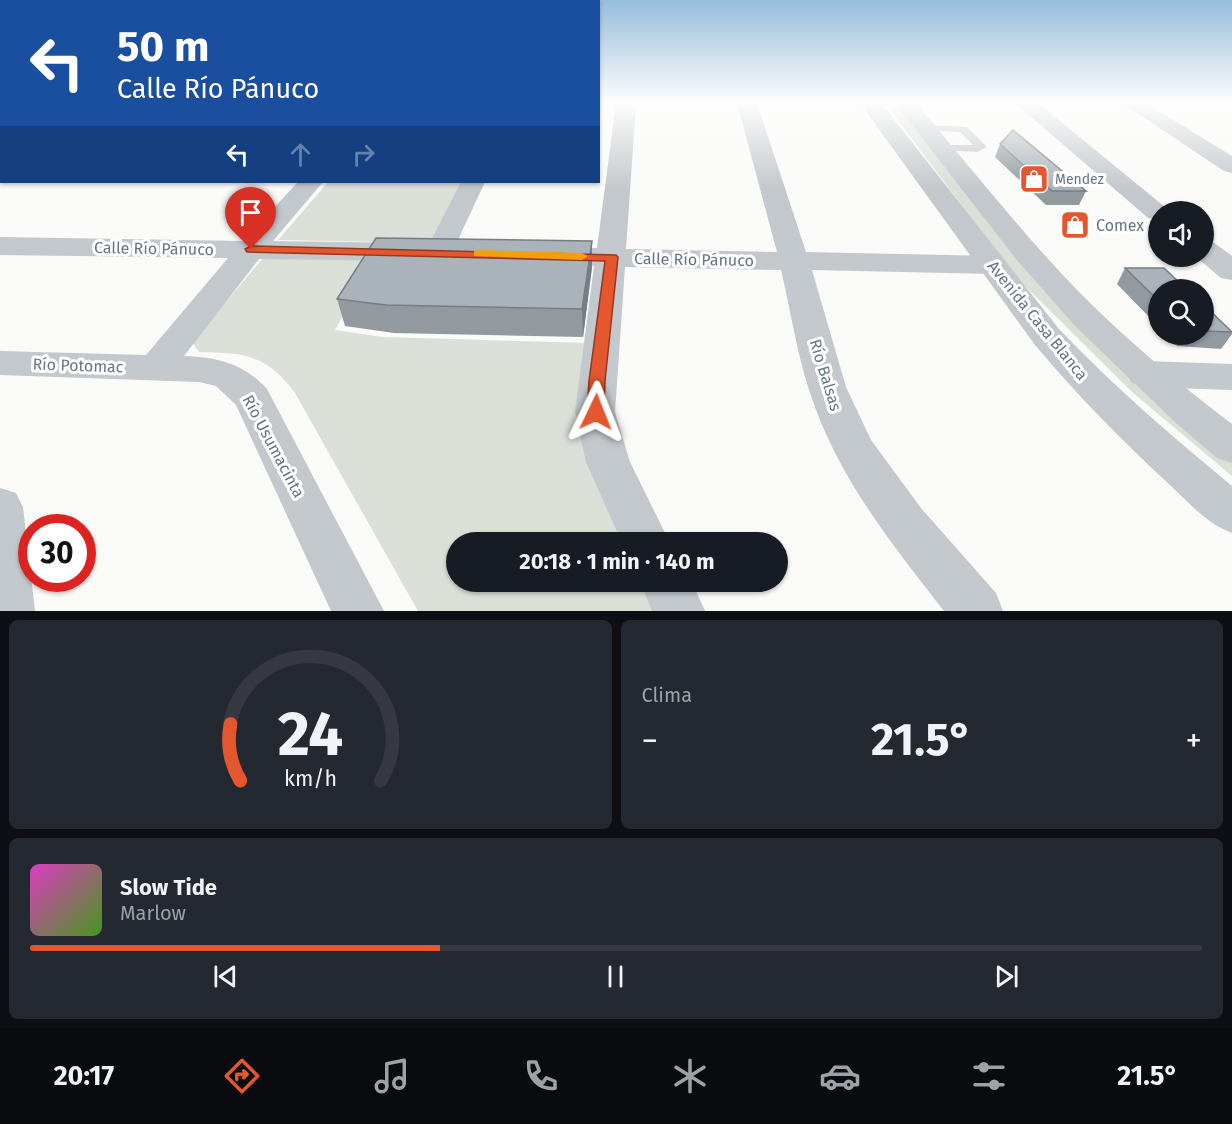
<!DOCTYPE html>
<html lang="es">
<head>
<meta charset="utf-8">
<style>
	body { margin:0; font-family:"Fira Sans",sans-serif; background:#242831; color:#f1f3f6; height:100vh; display:flex; flex-direction:column; font-size:22px; white-space:nowrap }
	* { box-sizing:border-box; margin:0 }
	p { font-size:20px; color:#9ea1a6 }
	.icon { flex:none; width:33px; height:33px; fill:none; stroke:currentColor; stroke-width:2; stroke-linecap:round; stroke-linejoin:round }
	.map { position:relative; height:611px; overflow:hidden }
	.side { display:flex; flex-direction:column; gap:9px; padding:9px; background:#0d0f14; flex:1 }
	.side>* { flex:none }
	.banner { position:absolute; left:0px; top:0px; width:600px; height:183px; box-shadow:0 2px 4px #0004; background:#1a4fa0; color:#fff; overflow:hidden }
	.controls { position:absolute; left:1148px; top:201px; display:grid; gap:12px }
	.controls a { display:grid; place-items:center; width:66px; height:66px; border-radius:50%; background:#171b24; box-shadow:0 2px 4px #0004; font-size:30px }
	.speed { position:absolute; left:18px; top:514px; display:flex; gap:12px; font-size:30px; font-weight:700; text-align:center }
	.speed>* { display:grid; place-content:center; width:78px; height:78px; border-radius:50%; background:#171b24; box-shadow:0 2px 4px #0004; line-height:1 }
	.speed .limit { border:9px solid #d22; background:#fff; color:#111 }
	.pin { position:absolute; display:grid; place-items:center; width:51px; height:51px; color:#fff; margin:-62px -26px; border-radius:50% 50% 50% 0; rotate:-45deg; box-shadow:0 0 6px #0007 }
	.pin .icon { rotate:45deg }
	.me { position:absolute; width:66px; margin:-33px; rotate:2deg; stroke-linejoin:round; filter:drop-shadow(0 0 4px #0008) }
	.turn { display:flex; align-items:center; gap:21px; height:126px; padding:0 18px; font-size:27px }
	.turn .icon { width:78px; height:78px; stroke-width:2.5 }
	.turn b { display:block; font-size:42px; line-height:51px }
	.lanes { display:flex; align-items:center; height:57px; padding:0 18px; background:#0003; justify-content:center; gap:30px; direction:ltr }
	.lanes .off { opacity:.35 }
	.big { font-size:45px; font-weight:700; line-height:1.1 }
	.side .widget { flex:1; display:flex; flex-direction:column; justify-content:center; gap:9px; min-width:0; padding:0 21px; border-radius:9px; background:#242831 }
	.side .dial { align-items:center; gap:0 }
	.dial svg { height:156px; overflow:visible; fill:none; stroke:#363941; stroke-width:7; stroke-linecap:round; text-anchor:middle }
	.dial text { fill:#f1f3f6; stroke:none }
	.song { display:flex; align-items:center; gap:18px }
	.cover { width:72px; height:72px; border-radius:9px; background:linear-gradient(135deg,hsl(310 70% 55%),hsl(100 70% 35%)) }
	.played { height:6px; border-radius:3px; background:linear-gradient(90deg,#e4572e 35%,#363941 35%) }
	.keys { display:flex; justify-content:space-around; direction:ltr }
	.heat { display:flex; justify-content:space-between; align-items:center; font-size:33px; direction:ltr }
	.side .tiles { flex:1; display:grid; gap:9px; grid-template-columns:1fr 1fr }
	.widget:last-child { grid-column:span 2 }
	.trip { position:absolute; left:446px; top:532px; width:342px; height:60px; border-radius:30px; background:#171b24; box-shadow:0 2px 4px #0004; font-weight:700; line-height:60px; text-align:center }
	.tab-bar { display:flex; height:96px; justify-content:space-around; align-items:center; background:#090b0e; color:#9ea1a6 }
	.tab-bar .icon { width:42px; height:42px }
	.tab-bar .selected { color:#e4572e }
	.tab-bar b { font-size:27px; color:#f1f3f6 }
	.map>svg:first-child { display:block }
</style>
</head>
<body>
<div class="map">
<svg width="1232" height="611" viewBox="0 0 1232 611">
	<rect width="100%" height="100%" fill="#fafaf8"/>
	<path fill="#dadfd7" d="M885 103H896L1232 452V476L1132 392 1014 275Z
		M328 182H466L435 243 278 240Z
		M269 251 376 255 335 330 382 337 590 343 628 543H456V582H645L658 611H418L295 393C266 354 245 353 199 352L192 342Z"/>
	<g fill="none" stroke-linecap="round" stroke-linejoin="round">
		<path fill="#c3c8cc" fill-rule="evenodd" d="M926 125 967 127 987 147 977 152 938 150 936 148 942 145H973L960 132 922 130 921 128Z"/>
		<path fill="#c3c8cc" fill-rule="evenodd" d="M0 103H2L0 110Z
			M616 103H636L626 249 777 252 737 103H757L806 252 993 256 1004 259 1008 265 1004 271 993 274 812 270 846 387 871 440 921 508 996 593 1003 611H944C895 548 843 484 815 407 798 363 792 316 781 270L625 267 615 412 630 462 670 543H622L586 462 575 412 594 266 547 265 536 262 532 256 536 250 547 247 597 248Z
			M1015 103H1038L1171 212H1158V220L1148 218Z
			M1122 103H1146L1232 156V173L1224 171Z
			M0 159H2V173H0Z
			M298 182H323L273 241 412 243 422 246 426 250 461 182H485L449 259 439 262 429 259 425 254 422 258 412 261 259 259 184 356C217 357 245 364 267 389L384 611H331L236 405 216 386 199 382 0 375V351L146 355 228 258 0 255V237L243 241Z
			M1203 239 1213 242 1232 256V280L1221 278 1195 256H1203Z
			M1145 361 1232 364V390L1145 387 1132 383 1126 374 1132 365Z
			M0 488 16 493 23 507 35 611H0Z
			M640 582H692L705 611H652Z"/>
		<path fill="#c3c8cc" fill-rule="evenodd" d="M860 103H881L1059 329C1113 386 1172 436 1232 486V533C1207 524 1189 503 1170 485 1122 441 1077 395 1035 345Z
			M895 103H916C970 167 1022 233 1080 293 1127 340 1179 384 1232 424V463L1217 458 1176 423 1076 327 1016 259Z"/>
	</g>
	<path fill="#929a9f" d="M1000 144 1086 191 1079 205H1046L995 157Z
		M592 241V267L583 337 394 333 345 326 337 299Z
		M1125 268 1158 290V326L1117 284Z
		M1203 304 1232 332V334L1221 349 1177 346 1166 334H1203Z"/>
	<path fill="#777d82" d="M592 241V267L583 337 582 309Z"/>
	<path fill="#aab3b9" stroke="#777d82" stroke-width="1.5" d="M1013 130 1086 191H1052L1000 144Z
		M376 238 592 241 582 309 386 305 337 299Z
		M1125 268H1164L1187 290H1158V300Z
		M1203 304 1232 332 1203 331Z"/>
	<linearGradient id="sky" x2="0" y2="1"><stop stop-color="#96bcdc"/><stop offset="0.54" stop-color="#fdfdfc"/><stop offset="1" stop-color="#fdfdfc" stop-opacity="0"/></linearGradient>
	<rect width="1232" height="189" fill="url(#sky)"/>
	<path fill="#e4572e" stroke="#94391e" stroke-width="1.5" d="M251 246 616 255 618 257 605 381 604 412 601 416H590L587 412 589 381 605 261 247 252 245 249Z"/>
	<path fill="#f59e0b" d="M479 250 582 253 588 256 582 260 474 256V251Z"/>
	<defs>
		<g id="shop-square" transform="scale(1.5)"><rect x="-9" y="-9" width="18" height="18" rx="4" fill="#e4572e" stroke="#fff"/><path d="M-5-2.5h2.3a2.7 3.5 0 0 1 5.4 0H5L5.5 6h-11ZM-1.5-2.5h3a1.5 2.3 0 0 0-3 0Z" fill="#fff"/></g>
	</defs>
	<g fill-rule="evenodd">
		<use href="#shop-square" x="1034" y="179"/>
		<use href="#shop-square" x="1075" y="225"/>
	</g>
	<g text-anchor="middle" stroke-width="6" stroke-linejoin="round" paint-order="stroke">
		<g font-size="14" fill="#657683" stroke="#fff" text-anchor="start">
			<text x="1055" y="184">Mendez</text>
		</g>
		<g font-size="16" fill="#657683" stroke="#fff" text-anchor="start">
			<text x="1096" y="231">Comex</text>
		</g>
		<g font-size="16" fill="#657683" stroke="#fff">
			<text transform="translate(154 248) rotate(1)" y="6">Calle Río Pánuco</text>
			<text transform="translate(694 259) rotate(1)" y="6">Calle Río Pánuco</text>
			<text transform="translate(1038 320) rotate(51)" y="6">Avenida Casa Blanca</text>
			<text transform="translate(78 365) rotate(2)" y="6">Río Potomac</text>
			<text transform="translate(826 375) rotate(73)" y="6">Río Balsas</text>
			<text transform="translate(274 446) rotate(62)" y="6">Río Usumacinta</text>
		</g>
	</g>
</svg>
<div class="controls">
<a><svg class="icon" aria-label="sound" viewBox="0 0 24 24"><path d="M4 9h4l5-4v14l-5-4H4zM17 9q2 3 0 6"/></svg></a>
<a><svg class="icon" aria-label="search" viewBox="0 0 24 24"><circle cx="10" cy="10" r="6"/><path d="M15 15l6 6"/></svg></a>
</div>
<div class="speed"><div class="limit">30</div></div>
<div class="pin" style="left:251px;top:249px;background:#d93025"><svg class="icon" aria-label="arrive" viewBox="0 0 24 24"><path d="M6 21V4h12l-3 4 3 4H6"/></svg></div>
<svg class="me" style="left:596px;top:412px" viewBox="-20 -20 40 40"><path d="M0-17L14 15 0 8-14 15z" fill="#e4572e" stroke="#fff" stroke-width="4"/></svg>
<div class="trip">20:18 · 1 min · 140 m</div>
<div class="banner">
<div class="turn"><svg class="icon" aria-label="left" viewBox="0 0 24 24"><path d="M17 20v-9H6M10 6l-5 5 5 5"/></svg><div><b>50 m</b>Calle Río Pánuco</div></div>
<div class="lanes"><svg class="icon" aria-label="left" viewBox="0 0 24 24"><path d="M17 20v-9H6M10 6l-5 5 5 5"/></svg><svg class="icon off" aria-label="ahead" viewBox="0 0 24 24"><path d="M12 20V5M6 11l6-6 6 6"/></svg><svg class="icon off" aria-label="right" viewBox="0 0 24 24"><path d="M7 20v-9h11M14 6l5 5-5 5"/></svg></div>
</div>
</div>
<section class="side">
<div class="tiles">
<div class="widget dial"><svg viewBox="0 0 100 80">
<path d="M14 69A42 42 0 1 1 86 69"/>
<path d="M14 69A42 42 0 0 1 9 40" stroke="#e4572e"/>
<text x="50" y="56" font-size="32" font-weight="700">24</text>
<text x="50" y="72" font-size="11">km/h</text>
</svg></div>
<div class="widget"><p>Clima</p>
<div class="heat"><a>−</a><b class="big">21.5°</b><a>+</a></div>
</div>
<div class="widget">
<div class="song"><i class="cover"></i><div><b>Slow Tide</b><p>Marlow</p></div></div>
<div class="played"></div>
<div class="keys"><svg class="icon" aria-label="previous" viewBox="0 0 24 24"><path d="M18 5L8 12l10 7zM5 5v14"/></svg><svg class="icon" aria-label="pause" viewBox="0 0 24 24"><path d="M8 5v14M16 5v14"/></svg><svg class="icon" aria-label="next" viewBox="0 0 24 24"><path d="M6 5l10 7-10 7zM19 5v14"/></svg></div>
</div>
</div>
</section>
<nav class="tab-bar">
<b>20:17</b>
<svg class="icon selected" aria-label="directions" viewBox="0 0 24 24"><path d="M12 3l9 9-9 9-9-9zM9 14v-3h6M13 9l2 2-2 2"/></svg>
<svg class="icon" aria-label="music" viewBox="0 0 24 24"><path d="M9 18V5l10-2v13"/><circle cx="6" cy="18" r="3"/><circle cx="16" cy="16" r="3"/></svg>
<svg class="icon" aria-label="phone" viewBox="0 0 24 24"><path d="M5 4h4l2 5-3 2q2 4 5 5l2-3 5 2v4C11 20 4 13 5 4z"/></svg>
<svg class="icon" aria-label="climate" viewBox="0 0 24 24"><path d="M12 3v18M4 7l16 10M4 17L20 7"/></svg>
<svg class="icon" aria-label="car" viewBox="0 0 24 24"><path d="M5 17H2v-5l4-1 3-4h7l3 4 3 1v5h-3M9 17h6M6 11h13"/><circle cx="7" cy="17" r="2"/><circle cx="17" cy="17" r="2"/></svg>
<svg class="icon" aria-label="filters" viewBox="0 0 24 24"><path d="M4 7h16M4 17h16"/><circle cx="9" cy="7" r="2"/><circle cx="15" cy="17" r="2"/></svg>
<b>21.5°</b>
</nav>
</body>
</html>
